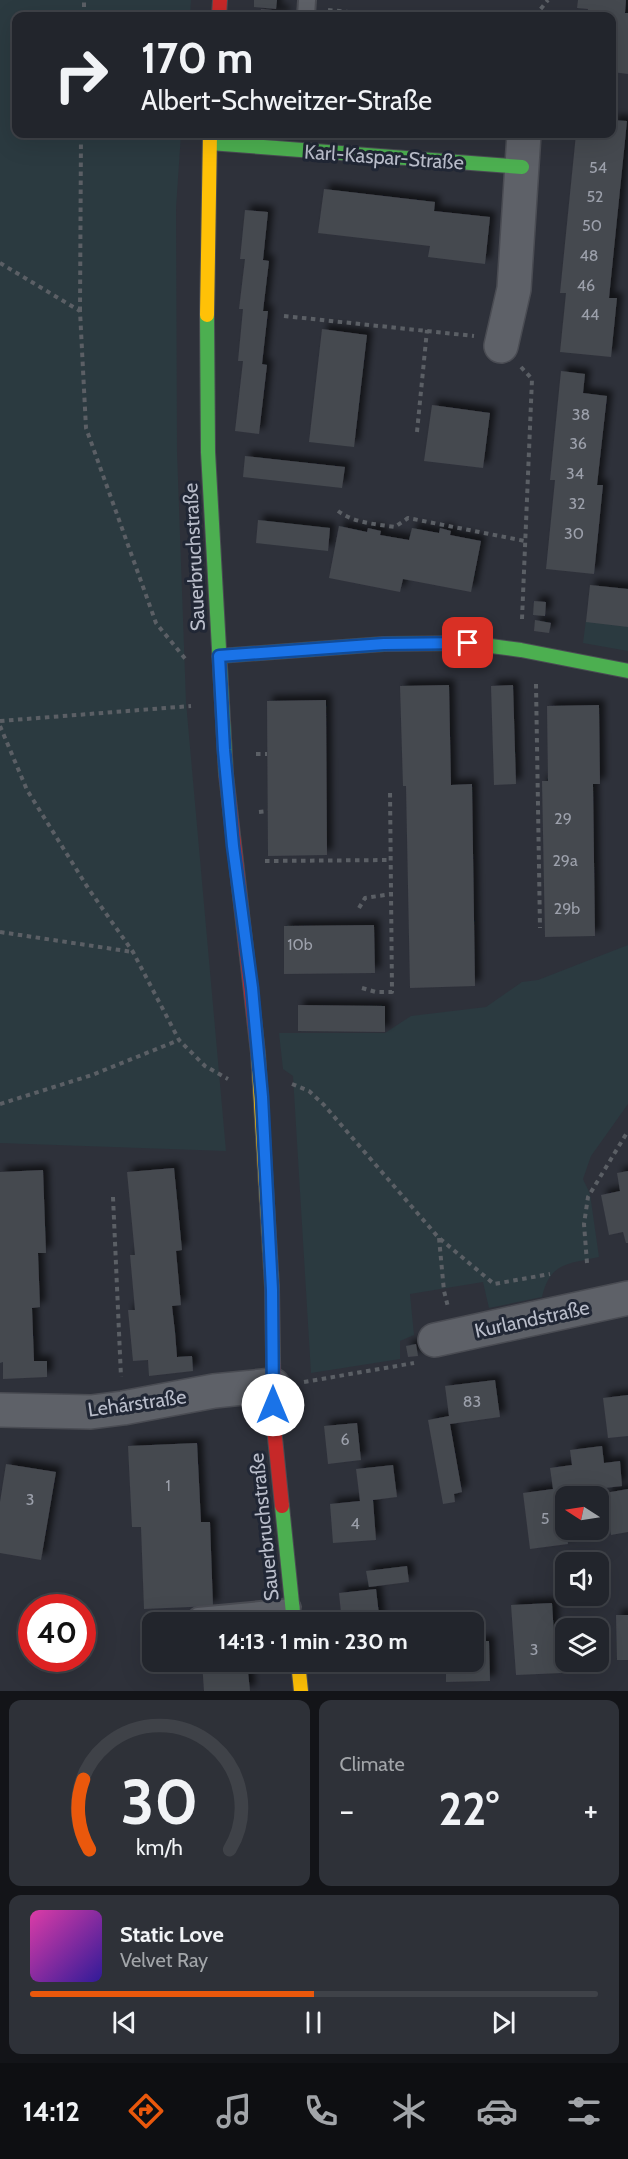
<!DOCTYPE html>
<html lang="en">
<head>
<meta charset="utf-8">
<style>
	body { margin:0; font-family:Cabin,sans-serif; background:#2e3138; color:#f1f3f6; height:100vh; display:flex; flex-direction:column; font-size:22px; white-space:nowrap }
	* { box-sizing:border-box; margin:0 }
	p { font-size:20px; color:#a2a5a9 }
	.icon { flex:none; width:33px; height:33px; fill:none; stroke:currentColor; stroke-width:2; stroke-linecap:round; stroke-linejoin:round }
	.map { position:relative; height:1691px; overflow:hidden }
	.panel { display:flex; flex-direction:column; gap:9px; padding:9px; background:#131418; flex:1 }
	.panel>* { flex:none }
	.top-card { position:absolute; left:12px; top:12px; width:604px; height:126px; border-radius:12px; box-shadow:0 6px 24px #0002,0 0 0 2px #3f4248; background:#22252c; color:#f1f3f6; overflow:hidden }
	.needle { width:39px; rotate:282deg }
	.buttons { position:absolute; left:555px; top:1486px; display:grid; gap:12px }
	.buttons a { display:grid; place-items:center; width:54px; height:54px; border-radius:12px; background:#22252c; box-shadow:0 6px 24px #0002,0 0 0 2px #3f4248; font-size:30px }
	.speed { position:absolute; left:18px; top:1594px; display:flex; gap:12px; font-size:30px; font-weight:700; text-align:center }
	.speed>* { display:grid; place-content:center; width:78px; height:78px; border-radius:50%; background:#22252c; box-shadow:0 6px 24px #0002,0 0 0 2px #3f4248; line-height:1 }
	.speed .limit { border:9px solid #d22; background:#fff; color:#111 }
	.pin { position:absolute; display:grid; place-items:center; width:51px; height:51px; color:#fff; margin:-26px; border-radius:12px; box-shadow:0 3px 9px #0006 }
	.me { position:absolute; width:66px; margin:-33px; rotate:0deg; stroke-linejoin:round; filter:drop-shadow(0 0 4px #0008) }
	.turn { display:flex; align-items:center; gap:21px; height:126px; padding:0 30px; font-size:27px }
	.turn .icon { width:78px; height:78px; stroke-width:2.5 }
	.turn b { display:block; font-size:42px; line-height:51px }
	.big { font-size:45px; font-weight:700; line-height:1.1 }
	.panel .card { flex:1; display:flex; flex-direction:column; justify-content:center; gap:9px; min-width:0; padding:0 21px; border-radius:12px; background:#2e3138 }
	.panel .dial { align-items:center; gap:0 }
	.dial svg { height:156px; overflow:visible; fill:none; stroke:#3f4248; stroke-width:7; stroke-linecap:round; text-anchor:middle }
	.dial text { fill:#f1f3f6; stroke:none }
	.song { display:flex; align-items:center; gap:18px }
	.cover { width:72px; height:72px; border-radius:9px; background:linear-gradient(135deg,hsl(320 70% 55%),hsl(250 70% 35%)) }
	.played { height:6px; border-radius:3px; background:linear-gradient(90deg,#ea580c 50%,#3f4248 50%) }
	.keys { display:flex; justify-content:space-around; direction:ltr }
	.heat { display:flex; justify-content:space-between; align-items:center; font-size:33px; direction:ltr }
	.panel .tiles { flex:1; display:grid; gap:9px; grid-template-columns:1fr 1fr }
	.card:last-child { grid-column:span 2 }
	.trip { position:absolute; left:142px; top:1612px; width:342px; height:60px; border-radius:12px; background:#22252c; box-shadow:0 6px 24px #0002,0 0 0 2px #3f4248; font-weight:700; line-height:60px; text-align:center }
	.menu { display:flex; height:96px; justify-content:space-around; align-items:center; background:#0e0f12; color:#a2a5a9 }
	.menu .icon { width:42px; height:42px }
	.menu .selected { color:#ea580c }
	.menu b { font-size:27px; color:#f1f3f6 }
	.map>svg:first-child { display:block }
</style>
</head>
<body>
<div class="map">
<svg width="628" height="1691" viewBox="0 0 628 1691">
	<defs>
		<filter id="shadow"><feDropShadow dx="5.5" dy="-5.5" stdDeviation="3" flood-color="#0009"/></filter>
	</defs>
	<rect width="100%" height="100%" fill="#2e313a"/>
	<path fill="#2b3a40" d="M0 0H191L190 16H16V134H181L176 208 177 452 186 702 226 1151 0 1143Z
		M586 620 628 625V651L583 643Z
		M628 945V1104L591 1156 583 1179 590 1194 599 1257C568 1264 550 1262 542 1297L489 1308 483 1282 410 1294 414 1335 400 1341V1359L311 1373 293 1076 283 1069 279 1033H385L411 1016 486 1007 522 982 538 980Z"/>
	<path fill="#45484f" filter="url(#shadow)" d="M254 0H277L276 9 254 7Z
		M578 0H626L625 13H628V74L612 72V16H587L588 9 577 8Z
		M261 9 284 11V16H260Z
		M612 120 627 121 609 298H617L611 357 560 352 566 293H560L576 134H612Z
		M324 189 435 202 434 211 490 217 485 264 428 257 430 246 318 233Z
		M245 210 268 212 263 260 269 261 263 311H268L262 364 267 365 259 434 235 431 243 361H238L243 309H239L245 259H240Z
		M322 329 367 335 354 447 309 442Z
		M561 371 585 374 583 393 607 396 597 485H603L594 574 546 569 555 480H550Z
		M432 405 490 413 483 468 424 461Z
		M245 456 345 467 342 488 243 477Z
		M258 520 330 528 328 551 256 543Z
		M339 526 367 532 368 528 381 531 380 535 409 540 412 528 439 533 440 528 451 531 450 535 481 541 471 592 403 579 400 592 329 578Z
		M590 585 628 589V627L586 622Z
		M534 601 546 602 545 616 533 615Z
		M535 620 551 623 549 633 534 631Z
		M449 685 451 785 472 784 475 986 410 988 406 786H403L400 686Z
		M513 685 516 784 494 785 491 686Z
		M326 700 327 855 268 856 267 701Z
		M599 705 600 784H593L595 936 545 937 542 781H548L547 706Z
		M374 925 375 973 284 974V926Z
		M298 1005 385 1006V1032L298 1031Z
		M174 1168 182 1250 176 1251 181 1305 172 1306 175 1332 177 1357 192 1356 193 1371 149 1376 148 1360 133 1361 128 1310H135L130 1255H135L127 1172Z
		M43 1170 46 1253H38L40 1307 32 1308 34 1361H47V1377L3 1379V1362L0 1363V1172Z
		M628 1171V1243H626L623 1232 609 1235 601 1195 620 1191 617 1173Z
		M416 1344 418 1356 408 1357 406 1346Z
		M495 1380 500 1417 450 1424 462 1492 454 1494 455 1502 443 1504 428 1420 449 1416 445 1386Z
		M628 1395V1436L608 1438 603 1398Z
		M357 1423 361 1460 328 1464 324 1426Z
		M197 1443 201 1522H210L213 1606 144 1609 141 1527H132L128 1446Z
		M602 1446 604 1463 620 1461 622 1486 562 1493 568 1544 530 1549 523 1493 553 1489 550 1468 572 1465 570 1450Z
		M6 1464 56 1472 41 1560 0 1553V1502Z
		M393 1465 397 1497 373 1500 376 1540 333 1543 330 1504 360 1501 356 1469Z
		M628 1489V1532L611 1535 605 1493Z
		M407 1566 409 1582 369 1587 366 1571Z
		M376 1589 380 1623H342L339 1593Z
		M552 1603 554 1635H560L562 1673 516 1675 511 1605Z
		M616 1615H628V1660H617Z
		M474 1641H489L490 1681 446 1682V1662H474Z
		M202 1662H247L250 1691H204Z"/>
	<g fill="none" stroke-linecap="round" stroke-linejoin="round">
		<g stroke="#4a4c53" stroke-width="20">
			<path id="lane" d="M306 16 307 0
				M190 1623 198 1616 292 1607"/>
		</g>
		<g stroke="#4a4c53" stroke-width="36">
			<path id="street" d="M501 346 514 289 524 134
				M435 1340 628 1298
				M0 1410 91 1412 123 1408 214 1391 273 1385"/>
		</g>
		<g stroke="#4a4c53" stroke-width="16">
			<path id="fast" d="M210 143 522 167
				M207 315 208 452 226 774
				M219 656 384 644 468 643 521 650 628 671
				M282 1506 294 1623"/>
		</g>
		<g stroke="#4a4c53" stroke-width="16">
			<path id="slow" d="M207 315 210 134
				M258 1053 272 1287
				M298 1662 301 1691"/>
		</g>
		<g stroke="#4a4c53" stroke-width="16">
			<path id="jam" d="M219 16 220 0
				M226 774 258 1053
				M272 1287 274 1428 282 1506"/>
		</g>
		<path stroke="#5b5f65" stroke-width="4" stroke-dasharray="4.5 4.5" stroke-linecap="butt" d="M328 10 391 16
			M84 16V0
			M535 16 548 0
			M0 263 80 311 86 428 156 623 187 661
			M80 311 81 134
			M284 316 474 336
			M521 367 532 379 522 619
			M417 432 427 330
			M338 511C354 523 375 524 395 527L408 518 525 541
			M536 684 540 928
			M0 721 191 706
			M0 726 27 790 88 888 133 952 179 1040 205 1066 228 1079
			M256 754H267
			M259 812 268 811
			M265 861 390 860
			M359 908 365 898 391 894
			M0 932 133 952
			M362 988 376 992H392L390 790
			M292 1084 309 1091 324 1105 438 1237 494 1284 550 1274
			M0 1104 92 1075 179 1040
			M113 1197 121 1377
			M439 1238 444 1291 448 1307
			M587 1263 584 1224 588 1197 628 1131
			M304 1382 414 1363"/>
		<use href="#lane" stroke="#5e6168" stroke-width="16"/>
		<use href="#street" stroke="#5e6168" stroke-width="33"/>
		<use href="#fast" stroke="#4caf50" stroke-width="14"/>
		<use href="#slow" stroke="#ffc107" stroke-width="14"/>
		<use href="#jam" stroke="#c62828" stroke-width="14"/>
	</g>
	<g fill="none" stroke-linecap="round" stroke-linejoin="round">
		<g stroke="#114b97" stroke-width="15">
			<path id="route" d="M273 1405 272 1290 262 1097 252 988 233 846 224 750 219 656 384 644 468 643"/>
		</g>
		<use href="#route" stroke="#1a73e8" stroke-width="10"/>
	</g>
	<g text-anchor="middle" stroke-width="6" stroke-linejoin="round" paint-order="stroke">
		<g font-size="16" fill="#9ca0ab">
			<text x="598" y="173">54</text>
			<text x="595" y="202">52</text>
			<text x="592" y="231">50</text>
			<text x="589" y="261">48</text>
			<text x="586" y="291">46</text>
			<text x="590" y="320">44</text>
			<text x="581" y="420">38</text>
			<text x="578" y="449">36</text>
			<text x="575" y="479">34</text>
			<text x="577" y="509">32</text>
			<text x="574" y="539">30</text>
			<text x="563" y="824">29</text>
			<text x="565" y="866">29a</text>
			<text x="567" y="914">29b</text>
			<text x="300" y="950">10b</text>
			<text x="472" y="1407">83</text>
			<text x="345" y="1445">6</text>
			<text x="168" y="1491">1</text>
			<text x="30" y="1505">3</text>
			<text x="545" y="1524">5</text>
			<text x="355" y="1529">4</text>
			<text x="534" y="1655">3</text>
		</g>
		<g font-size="20" fill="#b9bdca" stroke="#212735">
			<text transform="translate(384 157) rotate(4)" y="7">Karl-Kaspar-Straße</text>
			<text transform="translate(194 557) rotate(-93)" y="7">Sauerbruchstraße</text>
			<text transform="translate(532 1319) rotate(-12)" y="7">Kurlandstraße</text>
			<text transform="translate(137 1403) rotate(-8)" y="7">Lehárstraße</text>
			<text transform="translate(264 1527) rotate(-96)" y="7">Sauerbruchstraße</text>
		</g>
	</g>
</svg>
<div class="buttons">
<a><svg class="needle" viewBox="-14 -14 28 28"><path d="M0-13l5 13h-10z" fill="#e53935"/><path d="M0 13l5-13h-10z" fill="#a2a5a9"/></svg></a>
<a><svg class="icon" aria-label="sound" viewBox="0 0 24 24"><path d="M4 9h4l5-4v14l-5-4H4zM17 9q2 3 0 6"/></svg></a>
<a><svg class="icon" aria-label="layers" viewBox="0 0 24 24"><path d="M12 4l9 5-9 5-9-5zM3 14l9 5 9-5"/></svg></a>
</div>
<div class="speed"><div class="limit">40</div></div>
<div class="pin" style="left:468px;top:643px;background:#d93025"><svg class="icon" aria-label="arrive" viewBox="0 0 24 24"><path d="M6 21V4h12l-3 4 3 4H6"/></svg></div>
<svg class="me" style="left:273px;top:1405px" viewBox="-20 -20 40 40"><circle r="19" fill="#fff"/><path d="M0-13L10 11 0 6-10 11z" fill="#1a73e8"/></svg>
<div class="trip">14:13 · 1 min · 230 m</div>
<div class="top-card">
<div class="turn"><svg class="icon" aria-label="right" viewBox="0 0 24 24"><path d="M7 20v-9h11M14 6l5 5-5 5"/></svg><div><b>170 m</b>Albert-Schweitzer-Straße</div></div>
</div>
</div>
<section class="panel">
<div class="tiles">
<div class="card dial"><svg viewBox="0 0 100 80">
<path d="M14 69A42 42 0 1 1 86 69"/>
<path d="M14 69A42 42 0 0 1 11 33" stroke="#ea580c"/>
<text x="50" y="56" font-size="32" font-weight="700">30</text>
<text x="50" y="72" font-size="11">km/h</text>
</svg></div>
<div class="card"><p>Climate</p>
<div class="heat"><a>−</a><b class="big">22°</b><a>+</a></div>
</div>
<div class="card">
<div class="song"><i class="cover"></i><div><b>Static Love</b><p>Velvet Ray</p></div></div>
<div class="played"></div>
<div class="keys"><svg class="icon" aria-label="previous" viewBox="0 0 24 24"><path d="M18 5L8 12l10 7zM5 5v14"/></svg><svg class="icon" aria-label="pause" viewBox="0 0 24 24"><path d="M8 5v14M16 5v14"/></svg><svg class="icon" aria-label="next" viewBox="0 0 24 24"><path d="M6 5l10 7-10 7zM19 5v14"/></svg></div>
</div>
</div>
</section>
<nav class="menu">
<b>14:12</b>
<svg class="icon selected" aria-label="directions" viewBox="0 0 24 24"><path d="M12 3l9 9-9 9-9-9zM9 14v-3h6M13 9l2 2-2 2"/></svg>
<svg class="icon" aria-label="music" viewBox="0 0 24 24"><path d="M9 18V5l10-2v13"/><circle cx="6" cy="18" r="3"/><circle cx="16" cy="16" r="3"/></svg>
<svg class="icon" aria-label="phone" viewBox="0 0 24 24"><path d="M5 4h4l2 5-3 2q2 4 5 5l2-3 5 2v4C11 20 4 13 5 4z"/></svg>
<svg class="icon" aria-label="climate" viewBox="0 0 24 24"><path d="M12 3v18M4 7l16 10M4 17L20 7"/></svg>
<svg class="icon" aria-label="car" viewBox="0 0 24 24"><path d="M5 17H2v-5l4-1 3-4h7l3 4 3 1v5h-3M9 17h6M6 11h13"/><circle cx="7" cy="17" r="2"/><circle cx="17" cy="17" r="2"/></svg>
<svg class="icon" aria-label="filters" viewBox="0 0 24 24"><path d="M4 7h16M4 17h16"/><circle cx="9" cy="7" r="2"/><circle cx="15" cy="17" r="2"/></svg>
</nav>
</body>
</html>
